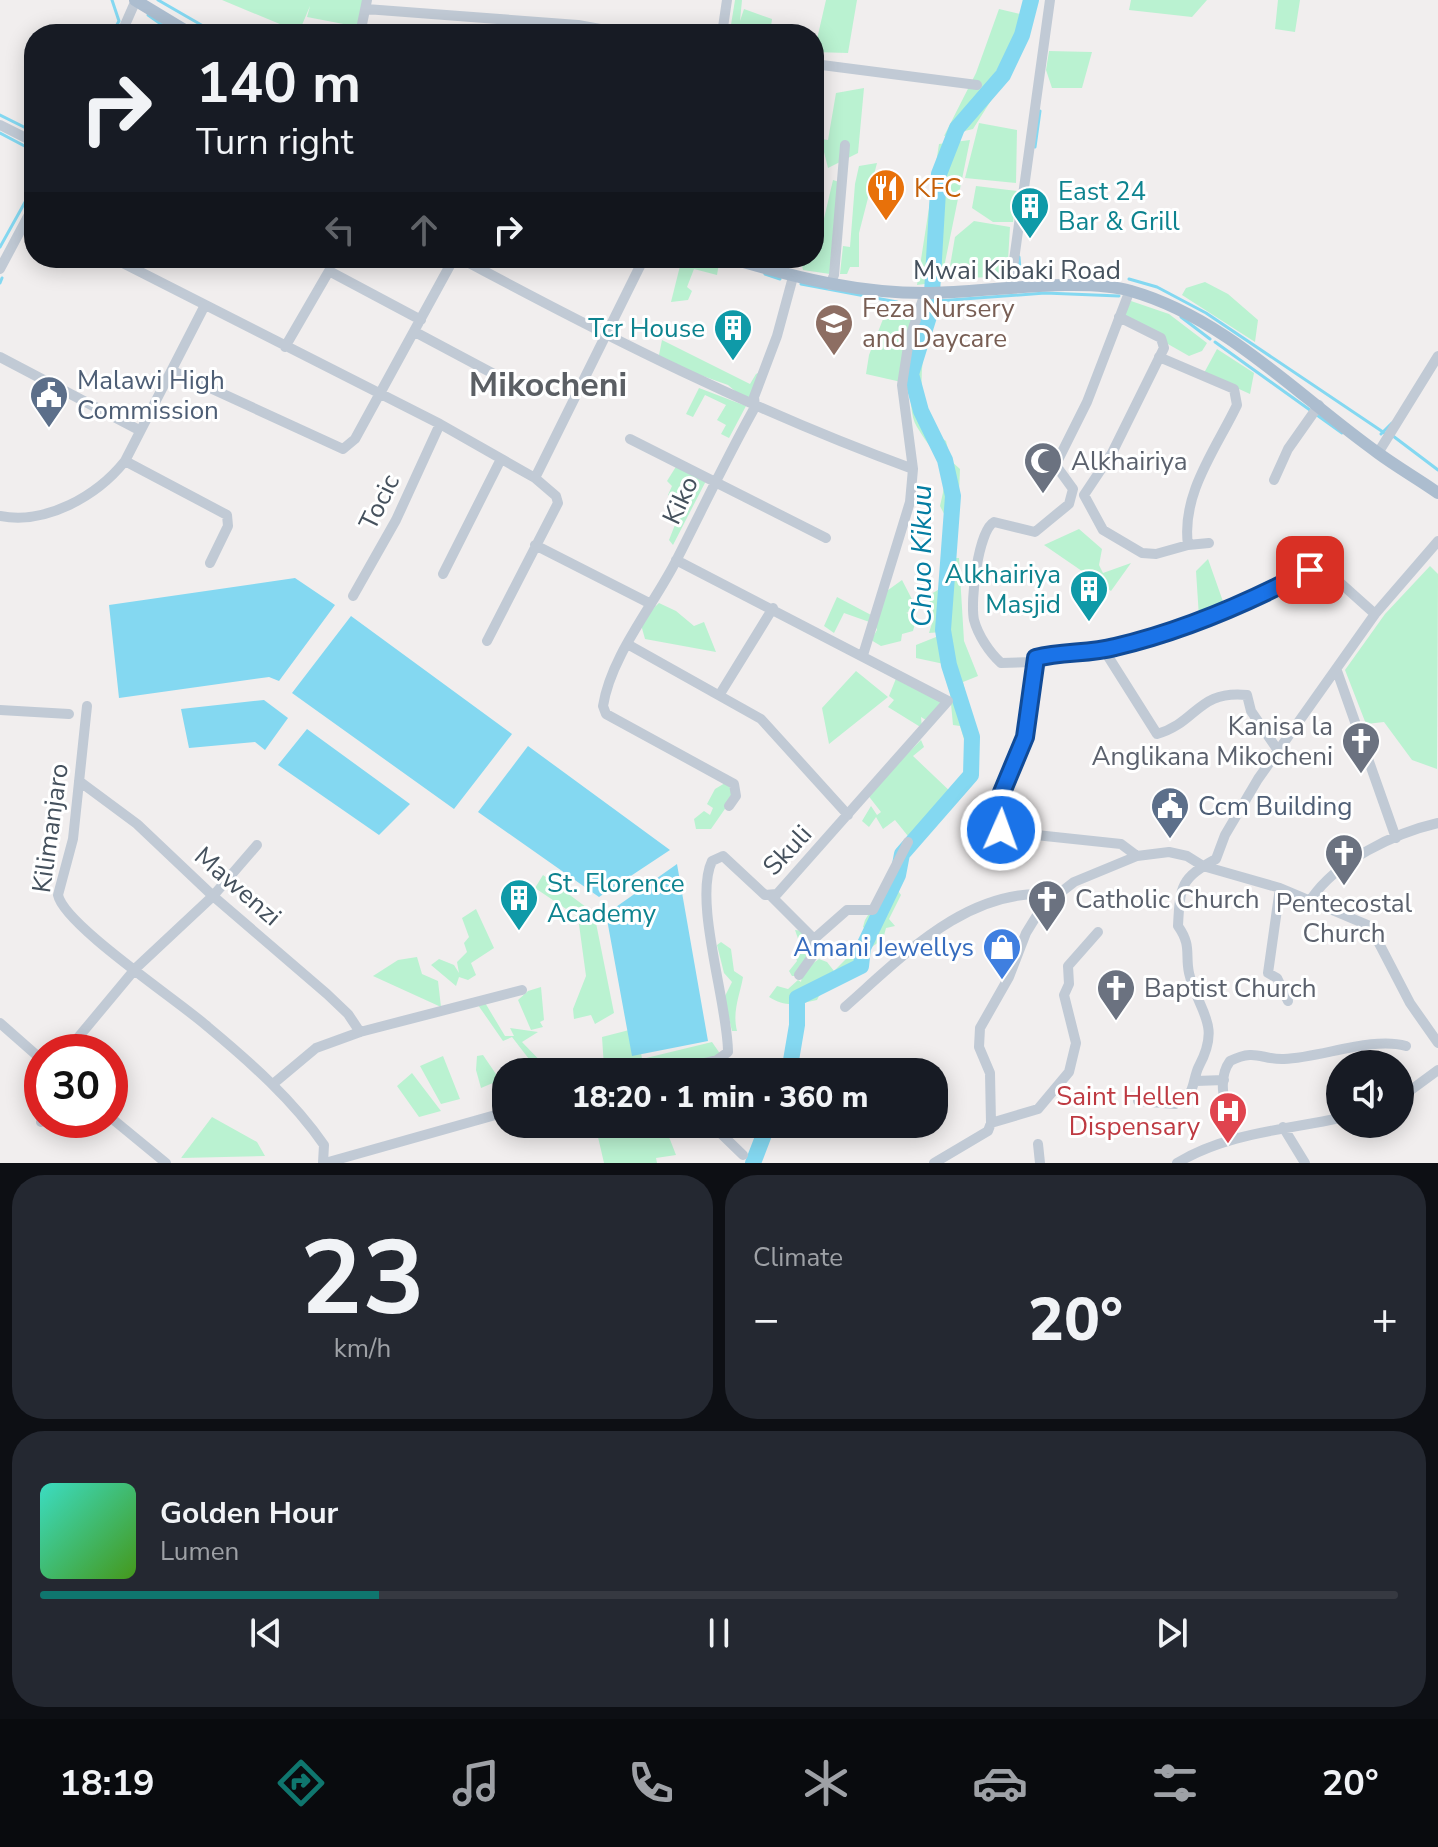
<!DOCTYPE html>
<html lang="en">
<head>
<meta charset="utf-8">
<style>
	body { margin:0; font-family:"Nunito Sans",sans-serif; background:#242831; color:#f1f3f6; height:100vh; display:flex; flex-direction:column; font-size:30px; white-space:nowrap }
	* { box-sizing:border-box; margin:0 }
	p { font-size:26px; color:#9ea1a6 }
	.icon { flex:none; width:44px; height:44px; fill:none; stroke:currentColor; stroke-width:2; stroke-linecap:round; stroke-linejoin:round }
	.map { position:relative; height:1163px; overflow:hidden }
	.panel { display:flex; flex-direction:column; gap:12px; padding:12px; background:#0d0f14; flex:1 }
	.panel>* { flex:none }
	.top-card { position:absolute; left:24px; top:24px; width:800px; height:244px; border-radius:32px; box-shadow:0 4px 20px #0003; background:#171b24; color:#f1f3f6; overflow:hidden }
	.buttons { position:absolute; left:1326px; top:1050px; display:grid; gap:16px }
	.buttons a { display:grid; place-items:center; width:88px; height:88px; border-radius:50%; background:#171b24; box-shadow:0 4px 20px #0003; font-size:40px }
	.speed { position:absolute; left:24px; top:1034px; display:flex; gap:16px; font-size:40px; font-weight:700; text-align:center }
	.speed>* { display:grid; place-content:center; width:104px; height:104px; border-radius:50%; background:#171b24; box-shadow:0 4px 20px #0003; line-height:1 }
	.speed .limit { border:12px solid #d22; background:#fff; color:#111 }
	.pin { position:absolute; display:grid; place-items:center; width:68px; height:68px; color:#fff; margin:-34px; border-radius:16px; box-shadow:0 4px 12px #0006 }
	.me { position:absolute; width:88px; margin:-44px; rotate:2deg; stroke-linejoin:round; filter:drop-shadow(0 0 6px #0008) }
	.turn { display:flex; align-items:center; gap:28px; height:168px; padding:0 40px; font-size:36px }
	.turn .icon { width:104px; height:104px; stroke-width:2.5 }
	.turn b { display:block; font-size:56px; line-height:68px }
	.lanes { display:flex; align-items:center; height:76px; padding:0 40px; background:#0003; justify-content:center; gap:40px; direction:ltr }
	.lanes .off { opacity:.35 }
	.big { font-size:60px; font-weight:800; line-height:1.1 }
	.panel .tile { flex:1; display:flex; flex-direction:column; justify-content:center; gap:12px; min-width:0; padding:0 28px; border-radius:32px; background:#242831 }
	.panel .dial { align-items:center; gap:0 }
	.dial b { font-size:104px; line-height:1 }
	.song { display:flex; align-items:center; gap:24px }
	.cover { width:96px; height:96px; border-radius:12px; background:linear-gradient(135deg,hsl(170 70% 55%),hsl(100 70% 35%)) }
	.played { height:8px; border-radius:4px; background:linear-gradient(90deg,#0f766e 25%,#363941 25%) }
	.keys { display:flex; justify-content:space-around; direction:ltr }
	.heat { display:flex; justify-content:space-between; align-items:center; font-size:44px; direction:ltr }
	.panel .tiles { flex:1; display:grid; gap:12px; grid-template-columns:1fr 1fr }
	.tile:last-child { grid-column:span 2 }
	.trip { position:absolute; left:492px; top:1058px; width:456px; height:80px; border-radius:32px; background:#171b24; box-shadow:0 4px 20px #0003; font-weight:800; line-height:80px; text-align:center }
	.tabs { display:flex; height:128px; justify-content:space-around; align-items:center; background:#090b0e; color:#9ea1a6 }
	.tabs .icon { width:56px; height:56px }
	.tabs .on { color:#0f766e }
	.tabs b { font-size:36px; color:#f1f3f6 }
	.map>svg:first-child { display:block }
</style>
</head>
<body>
<div class="map">
<svg width="1438" height="1163" viewBox="0 0 1438 1163">
	<rect width="100%" height="100%" fill="#f1eeee"/>
	<path fill="#baf2d1" d="M222 0H363L359 27 307 17 310 6 299 32Z
		M735 0H742L740 21 744 9 772 19 770 34 730 31Z
		M826 0H857L848 53 814 52Z
		M1131 0H1207L1192 17 1129 10Z
		M1278 0H1300L1295 32 1275 29Z
		M999 9 1020 14 1014 43 993 76 1004 80 973 129 944 136 976 73Z
		M1049 51 1092 52 1082 88H1052L1046 70Z
		M864 88 858 153 828 168 822 144 814 143V138L828 140 836 93Z
		M979 123 1017 130 1016 183 965 178Z
		M970 140 941 282 917 285 939 144Z
		M877 163 859 233V267H850L847 274H840L843 246 850 247 855 184 859 166Z
		M833 180 839 182C849 215 840 241 830 274L803 270 800 258H814V242L819 240Z
		M976 186 1017 191 1013 222H993L972 208Z
		M974 221 1010 227 1007 277 948 278 955 237Z
		M682 258 704 262 707 258 719 263 717 275 694 269 687 287 692 291 688 300 671 302Z
		M1205 282 1228 294 1258 320 1255 342 1182 295 1186 288Z
		M1131 301 1169 314 1207 343 1202 351 1189 356 1122 318Z
		M934 305C924 343 907 415 946 441L951 461 960 469 957 539 940 506C952 458 939 464 917 427 910 416 911 397 910 384L866 374 869 355 885 314Z
		M662 340 750 384 756 374 766 369 748 402 728 385 658 360Z
		M1217 349 1254 373 1250 394 1204 373Z
		M699 388 746 406 729 438 721 434 726 425 717 420 726 405 705 395 693 417 686 414Z
		M677 465 707 479 673 545 669 540 682 507 668 495 672 486 667 481Z
		M1079 529 1102 549 1099 565 1103 573 1131 563 1111 591 1044 545Z
		M945 558H959L964 641 978 676 963 682 976 742 969 756 960 726 953 725 950 693 962 682 944 664 916 658V645L941 635V632L929 633 932 623 927 617 931 594 943 587Z
		M1208 559 1226 610 1199 617 1196 571Z
		M1430 566 1438 574 1437 769 1412 760 1384 722 1366 724 1345 670 1385 614Z
		M902 580 917 609 906 613 917 616 913 631 902 634 901 641 881 646 871 640 877 630 875 624 844 613 834 633 824 626 837 597 873 616 884 593Z
		M659 603 676 611 694 626 704 622 716 652 645 639 640 621Z
		M856 671 888 697 829 744 822 708Z
		M897 676 945 701 929 722 921 717 922 728 888 707 894 700 889 696Z
		M921 740 924 747 913 756 954 795 912 841 895 820 883 829 876 817 869 827 862 821 871 806 877 815 881 812 867 794Z
		M725 783 736 793 711 829H696L694 819 704 811 710 815 713 808 707 804 715 789Z
		M543 875 594 913 614 1013 595 1024 591 1015 574 1019 573 1009 586 976 578 917 535 888Z
		M890 879 901 895 889 919 895 926 886 928 883 939 869 949 873 935 864 953 862 938 868 931 863 927 865 920Z
		M476 909 494 948 471 963 476 975 468 980 459 977 456 986 431 965 439 959 454 965 459 973 457 962 467 952 464 943 469 937 462 918Z
		M795 930 803 931 814 941 809 966 819 959 827 962 834 971 851 954H865L861 968 825 984 817 1000C798 1004 786 1008 769 997L777 986 788 989 798 980 801 982 802 976H792L789 971 797 961 795 954 802 950Z
		M721 942 731 949 734 971 743 977C740 995 732 1011 737 1031H732L724 998 732 982 724 973 717 945Z
		M417 957 422 974 438 981 441 1007 373 976 398 960Z
		M541 987 544 1020 540 1022 543 1027 531 1030 518 1000 528 991Z
		M484 1001 505 1036H514L510 1028 538 1032 522 1042 550 1071 539 1072 512 1037 503 1041 478 1005Z
		M637 1028 642 1059 712 1042 723 1058C689 1062 660 1072 632 1072L630 1065 627 1072H593L604 1067 602 1037Z
		M483 1055 500 1080 506 1079V1094L494 1097V1089L500 1080 481 1088 476 1070 477 1056Z
		M443 1056 460 1099 441 1104 420 1066Z
		M412 1073 441 1111 419 1117 397 1086Z
		M212 1117 257 1142 265 1156 181 1158Z
		M603 1124H664L676 1155 656 1158 657 1163H604L598 1137Z"/>
	<path fill="#84d8f1" d="M295 578 335 605 279 681 269 677 119 698 109 605Z
		M351 616 512 734 454 809 292 693Z
		M264 700 288 718 265 750 255 742 189 748 181 709Z
		M307 729 410 804 379 835 278 765Z
		M528 746 670 850 599 897 478 812Z
		M677 864 708 1041 632 1056 606 914Z"/>
	<g fill="none" stroke-linecap="round" stroke-linejoin="round">
		<path stroke="#84d8f1" stroke-width="3" d="M112 0 119 21 112 34
			M158 0 217 34
			M148 15 175 34
			M0 115 34 132
			M0 133 34 151
			M1035 147 1040 111
			M0 247 34 186
			M1019 257 1020 269
			M715 258 727 262
			M765 274 780 279
			M1129 279 1157 287 1206 313 1386 434
			M0 283 2 278
			M801 284 897 302
			M923 302 1045 293 1119 296
			M1181 317 1210 339
			M1215 342 1342 433
			M1381 434 1392 423
			M1393 436 1438 470"/>
		<path stroke="#84d8f1" stroke-width="16" d="M789 1072 797 1025V998L861 966 863 948 898 875 902 854 971 775 972 737 949 665 943 630 953 496 945 460 921 411 911 374 931 310 939 174 957 128 1003 75 1022 35 1031 0
			M753 1163 768 1124"/>
		<path stroke="#c1cad5" stroke-width="10" d="M366 9 578 25 628 34
			M121 34 136 0
			M360 34 367 0
			M722 34 727 0
			M814 64 977 85
			M0 125 34 142
			M113 258 440 424 535 478 556 496 558 503 487 641
			M460 258C607 337 756 412 913 469
			M0 269 34 205
			M830 285 834 275 845 145
			M1010 289 1050 0
			M1119 317 1161 338 1164 348 1112 453 1084 495 1103 530 1142 553 1156 554 1188 545
			M415 332 507 381
			M285 347 329 271 421 320
			M0 357 139 430
			M1159 357 1234 389 1237 405C1216 449 1181 494 1188 545L1209 543
			M173 371 343 449 355 439 454 258
			M630 439 826 538
			M1378 453 1438 356
			M125 461 227 515 228 526 210 563
			M535 478 644 258
			M1274 480 1288 449 1319 405
			M0 516C46 525 97 496 125 461L205 305
			M535 545 651 604
			M443 574 501 459
			M353 596 396 520 440 424
			M629 645 761 719 848 815
			M1104 650 1157 734C1198 722 1197 690 1247 695L1251 711 1279 752
			M863 655 910 502 913 469 902 385 909 340 925 293
			M1036 662 1001 663C989 652 978 635 974 620 970 601 978 531 994 522L1035 532 1069 504 1073 489 1057 467 1058 460 1087 402 1130 290
			M1337 671 1396 838
			M720 694 773 608
			M87 706 73 839 58 895C64 925 179 1001 208 1027 250 1062 293 1100 324 1145L323 1163
			M0 710 69 714
			M79 781 137 824 213 896 327 994 348 1014 360 1032
			M729 806 736 796 734 784 606 714 603 706C611 655 654 605 677 559 703 508 727 457 755 407L754 397 777 336 793 277
			M1137 856 1121 844 1008 832 996 826 995 809 1025 737 1036 658 1056 652 1104 650 1164 633 1226 610 1318 568 1327 571 1375 614
			M1280 888 1268 973 1277 978 1288 1001
			M772 897 814 939V954L799 975
			M1311 899C1337 861 1394 833 1438 823
			M814 939 847 910H873L908 842
			M845 1007C903 956 970 885 1054 895
			M0 1023 42 1060
			M66 1052 136 968 213 896 257 845
			M666 1072 717 1060 728 1052C728 1004 693 901 712 861L723 856 765 895 777 894 948 701 676 560
			M1196 1081 1224 1080
			M273 1084 316 1048 360 1032 522 990
			M1400 1098 1438 1070
			M1138 1101 1175 1104 1185 1099C1195 1090 1193 1078 1199 1066 1222 1023 1198 1012 1189 973 1185 954 1192 946 1178 926 1180 885 1181 878 1216 859L1225 835 1258 779 1375 614 1438 541
			M110 1117 166 1163
			M41 1122 43 1120
			M991 1123 990 1073 979 1047 980 1028 1009 977 1026 933 1042 907 1074 882 1137 856 1169 852 1187 856 1203 866 1280 888 1370 926 1410 1003 1438 1043
			M711 1124 743 1155
			M1283 1127 1305 1163
			M1234 1138C1229 1114 1214 1083 1230 1061 1256 1048 1261 1060 1284 1059 1321 1058 1372 1036 1406 1046
			M1038 1144 1040 1163
			M325 1163 506 1112
			M934 1163 988 1131 991 1123 1038 1109 1069 1072 1076 1043 1064 995 1069 984 1068 966 1098 932
			M1177 1163C1227 1133 1284 1130 1340 1118"/>
		<path stroke="#acbdcf" stroke-width="12" d="M135 0 191 34
			M730 258C797 278 861 294 932 293 985 292 1082 277 1131 291 1226 318 1299 397 1378 453 1397 467 1418 479 1438 493"/>
	</g>
	<g fill="none" stroke-linecap="round" stroke-linejoin="round">
		<g stroke="#114b97" stroke-width="20">
			<path id="route" d="M1001 830 995 822V809L1025 737 1036 658C1062 651 1089 654 1115 647 1183 631 1248 603 1310 570"/>
		</g>
		<use href="#route" stroke="#1a73e8" stroke-width="14"/>
	</g>
	<defs>
		<g id="restaurant-pin" transform="scale(2)"><path d="M0 17L-7.5 6A9.5 9.5 0 1 1 7.5 6Z" fill="#e8710a" stroke="#fff"/><path d="M-5-6h1v4h1v-4h1v4h1v-4h1v5L-1.5 .5V6h-2V.5L-5-1ZM5-6V6H3V1.5H1.5Q1.5-4 5-6Z" fill="#fff"/></g>
		<g id="building-pin" transform="scale(2)"><path d="M0 17L-7.5 6A9.5 9.5 0 1 1 7.5 6Z" fill="#0f9aa8" stroke="#fff"/><path d="M-4-6H4V6H1V3H-1V6H-4ZM-2.5-4.3h1.7v1.8h-1.7ZM.8-4.3h1.7v1.8H.8ZM-2.5-1h1.7V.8h-1.7ZM.8-1h1.7V.8H.8Z" fill="#fff"/></g>
		<g id="school-pin" transform="scale(2)"><path d="M0 17L-7.5 6A9.5 9.5 0 1 1 7.5 6Z" fill="#8d6e63" stroke="#fff"/><path d="M0-5L7-2L0 1L-7-2ZM-4 1L0 2.5L4 1V4Q0 6-4 4Z" fill="#fff"/></g>
		<g id="civic-pin" transform="scale(2)"><path d="M0 17L-7.5 6A9.5 9.5 0 1 1 7.5 6Z" fill="#5c6f8a" stroke="#fff"/><path d="M-.6-6.5H3V-4.5H.6V-3L4-1V1h2V6H-6V1h2V-1L-.6-3ZM-1.2 2.5V6h2.4V2.5Z" fill="#fff"/></g>
		<g id="mosque-pin" transform="scale(2)"><path d="M0 17L-7.5 6A9.5 9.5 0 1 1 7.5 6Z" fill="#6b7280" stroke="#fff"/><path d="M3.5-4.9A6 6 0 1 0 3.5 4.9A5 5 0 1 1 3.5-4.9Z" fill="#fff"/></g>
		<g id="church-pin" transform="scale(2)"><path d="M0 17L-7.5 6A9.5 9.5 0 1 1 7.5 6Z" fill="#6b7280" stroke="#fff"/><path d="M-1.2-6h2.4v3.5h3.3v2.4h-3.3V6h-2.4V-.1h-3.3v-2.4h3.3Z" fill="#fff"/></g>
		<g id="shop-pin" transform="scale(2)"><path d="M0 17L-7.5 6A9.5 9.5 0 1 1 7.5 6Z" fill="#3f7fe0" stroke="#fff"/><path d="M-5-2.5h2.3a2.7 3.5 0 0 1 5.4 0H5L5.5 6h-11ZM-1.5-2.5h3a1.5 2.3 0 0 0-3 0Z" fill="#fff"/></g>
		<g id="hospital-pin" transform="scale(2)"><path d="M0 17L-7.5 6A9.5 9.5 0 1 1 7.5 6Z" fill="#e0444e" stroke="#fff"/><path d="M-5-5h3v3.5h4V-5h3V5h-3V1.5h-4V5h-3Z" fill="#fff"/></g>
	</defs>
	<g fill-rule="evenodd">
		<use href="#restaurant-pin" x="886" y="188"/>
		<use href="#building-pin" x="1030" y="206"/>
		<use href="#school-pin" x="834" y="323"/>
		<use href="#building-pin" x="733" y="328"/>
		<use href="#civic-pin" x="49" y="395"/>
		<use href="#mosque-pin" x="1043" y="461"/>
		<use href="#building-pin" x="1089" y="589"/>
		<use href="#church-pin" x="1361" y="741"/>
		<use href="#civic-pin" x="1170" y="806"/>
		<use href="#church-pin" x="1344" y="853"/>
		<use href="#building-pin" x="519" y="898"/>
		<use href="#church-pin" x="1047" y="899"/>
		<use href="#shop-pin" x="1002" y="947"/>
		<use href="#church-pin" x="1116" y="988"/>
		<use href="#hospital-pin" x="1228" y="1111"/>
	</g>
	<g text-anchor="middle" stroke-width="6" stroke-linejoin="round" paint-order="stroke">
		<g font-size="26" fill="#c56008" stroke="#fff" text-anchor="start">
			<text x="914" y="197">KFC</text>
		</g>
		<g font-size="26" fill="#0d838f" stroke="#fff" text-anchor="start">
			<text x="1058" y="200">East 24<tspan x="1058" dy="30">Bar &amp; Grill</tspan></text>
			<text x="705" y="337" text-anchor="end">Tcr House</text>
			<text x="1061" y="583" text-anchor="end">Alkhairiya<tspan x="1061" dy="30">Masjid</tspan></text>
			<text x="547" y="892">St. Florence<tspan x="547" dy="30">Academy</tspan></text>
		</g>
		<g font-size="26" fill="#45515d" stroke="#fff">
			<text x="1017" y="279">Mwai Kibaki Road</text>
			<text transform="translate(680 500) rotate(-65)" y="9">Kiko</text>
			<text transform="translate(379 502) rotate(-64)" y="9">Tocic</text>
			<text transform="translate(50 828) rotate(-82)" y="9">Kilimanjaro</text>
			<text transform="translate(787 850) rotate(-47)" y="9">Skuli</text>
			<text transform="translate(238 886) rotate(41)" y="9">Mawenzi</text>
		</g>
		<g font-size="26" fill="#785e54" stroke="#fff" text-anchor="start">
			<text x="862" y="317">Feza Nursery<tspan x="862" dy="30">and Daycare</tspan></text>
		</g>
		<g font-size="26" fill="#4e5e75" stroke="#fff" text-anchor="start">
			<text x="77" y="389">Malawi High<tspan x="77" dy="30">Commission</tspan></text>
			<text x="1198" y="815">Ccm Building</text>
		</g>
		<g font-size="26" fill="#5b616d" stroke="#fff" text-anchor="start">
			<text x="1071" y="470">Alkhairiya</text>
			<text x="1333" y="735" text-anchor="end">Kanisa la<tspan x="1333" dy="30">Anglikana Mikocheni</tspan></text>
			<text x="1075" y="908">Catholic Church</text>
			<text x="1344" y="912" text-anchor="middle">Pentecostal<tspan x="1344" dy="30">Church</tspan></text>
			<text x="1144" y="997">Baptist Church</text>
		</g>
		<g font-size="26" fill="#366cbe" stroke="#fff" text-anchor="end">
			<text x="974" y="956">Amani Jewellys</text>
		</g>
		<g font-size="26" fill="#be3a42" stroke="#fff" text-anchor="end">
			<text x="1200" y="1105">Saint Hellen<tspan x="1200" dy="30">Dispensary</tspan></text>
		</g>
		<g font-size="28" font-style="italic" fill="#047da2" stroke="#fff">
			<text transform="translate(921 556) rotate(-90)" y="10">Chuo Kikuu</text>
		</g>
		<g font-size="34" font-weight="bold" fill="#5b5f64" stroke="#fff">
			<text x="548" y="396">Mikocheni</text>
		</g>
	</g>
</svg>
<div class="buttons">
<a><svg class="icon" aria-label="sound" viewBox="0 0 24 24"><path d="M4 9h4l5-4v14l-5-4H4zM17 9q2 3 0 6"/></svg></a>
</div>
<div class="speed"><div class="limit">30</div></div>
<div class="pin" style="left:1310px;top:570px;background:#d93025"><svg class="icon" aria-label="arrive" viewBox="0 0 24 24"><path d="M6 21V4h12l-3 4 3 4H6"/></svg></div>
<svg class="me" style="left:1001px;top:830px" viewBox="-20 -20 40 40"><circle r="17" fill="#1a73e8" stroke="#fff" stroke-width="3"/><path d="M0-11L8 9 0 5-8 9z" fill="#fff"/></svg>
<div class="trip">18:20 · 1 min · 360 m</div>
<div class="top-card">
<div class="turn"><svg class="icon" aria-label="right" viewBox="0 0 24 24"><path d="M7 20v-9h11M14 6l5 5-5 5"/></svg><div><b>140 m</b>Turn right</div></div>
<div class="lanes"><svg class="icon off" aria-label="left" viewBox="0 0 24 24"><path d="M17 20v-9H6M10 6l-5 5 5 5"/></svg><svg class="icon off" aria-label="ahead" viewBox="0 0 24 24"><path d="M12 20V5M6 11l6-6 6 6"/></svg><svg class="icon" aria-label="right" viewBox="0 0 24 24"><path d="M7 20v-9h11M14 6l5 5-5 5"/></svg></div>
</div>
</div>
<section class="panel">
<div class="tiles">
<div class="tile dial"><b>23</b><p>km/h</p></div>
<div class="tile"><p>Climate</p>
<div class="heat"><a>−</a><b class="big">20°</b><a>+</a></div>
</div>
<div class="tile">
<div class="song"><i class="cover"></i><div><b>Golden Hour</b><p>Lumen</p></div></div>
<div class="played"></div>
<div class="keys"><svg class="icon" aria-label="previous" viewBox="0 0 24 24"><path d="M18 5L8 12l10 7zM5 5v14"/></svg><svg class="icon" aria-label="pause" viewBox="0 0 24 24"><path d="M8 5v14M16 5v14"/></svg><svg class="icon" aria-label="next" viewBox="0 0 24 24"><path d="M6 5l10 7-10 7zM19 5v14"/></svg></div>
</div>
</div>
</section>
<nav class="tabs">
<b>18:19</b>
<svg class="icon on" aria-label="directions" viewBox="0 0 24 24"><path d="M12 3l9 9-9 9-9-9zM9 14v-3h6M13 9l2 2-2 2"/></svg>
<svg class="icon" aria-label="music" viewBox="0 0 24 24"><path d="M9 18V5l10-2v13"/><circle cx="6" cy="18" r="3"/><circle cx="16" cy="16" r="3"/></svg>
<svg class="icon" aria-label="phone" viewBox="0 0 24 24"><path d="M5 4h4l2 5-3 2q2 4 5 5l2-3 5 2v4C11 20 4 13 5 4z"/></svg>
<svg class="icon" aria-label="climate" viewBox="0 0 24 24"><path d="M12 3v18M4 7l16 10M4 17L20 7"/></svg>
<svg class="icon" aria-label="car" viewBox="0 0 24 24"><path d="M5 17H2v-5l4-1 3-4h7l3 4 3 1v5h-3M9 17h6M6 11h13"/><circle cx="7" cy="17" r="2"/><circle cx="17" cy="17" r="2"/></svg>
<svg class="icon" aria-label="filters" viewBox="0 0 24 24"><path d="M4 7h16M4 17h16"/><circle cx="9" cy="7" r="2"/><circle cx="15" cy="17" r="2"/></svg>
<b>20°</b>
</nav>
</body>
</html>
